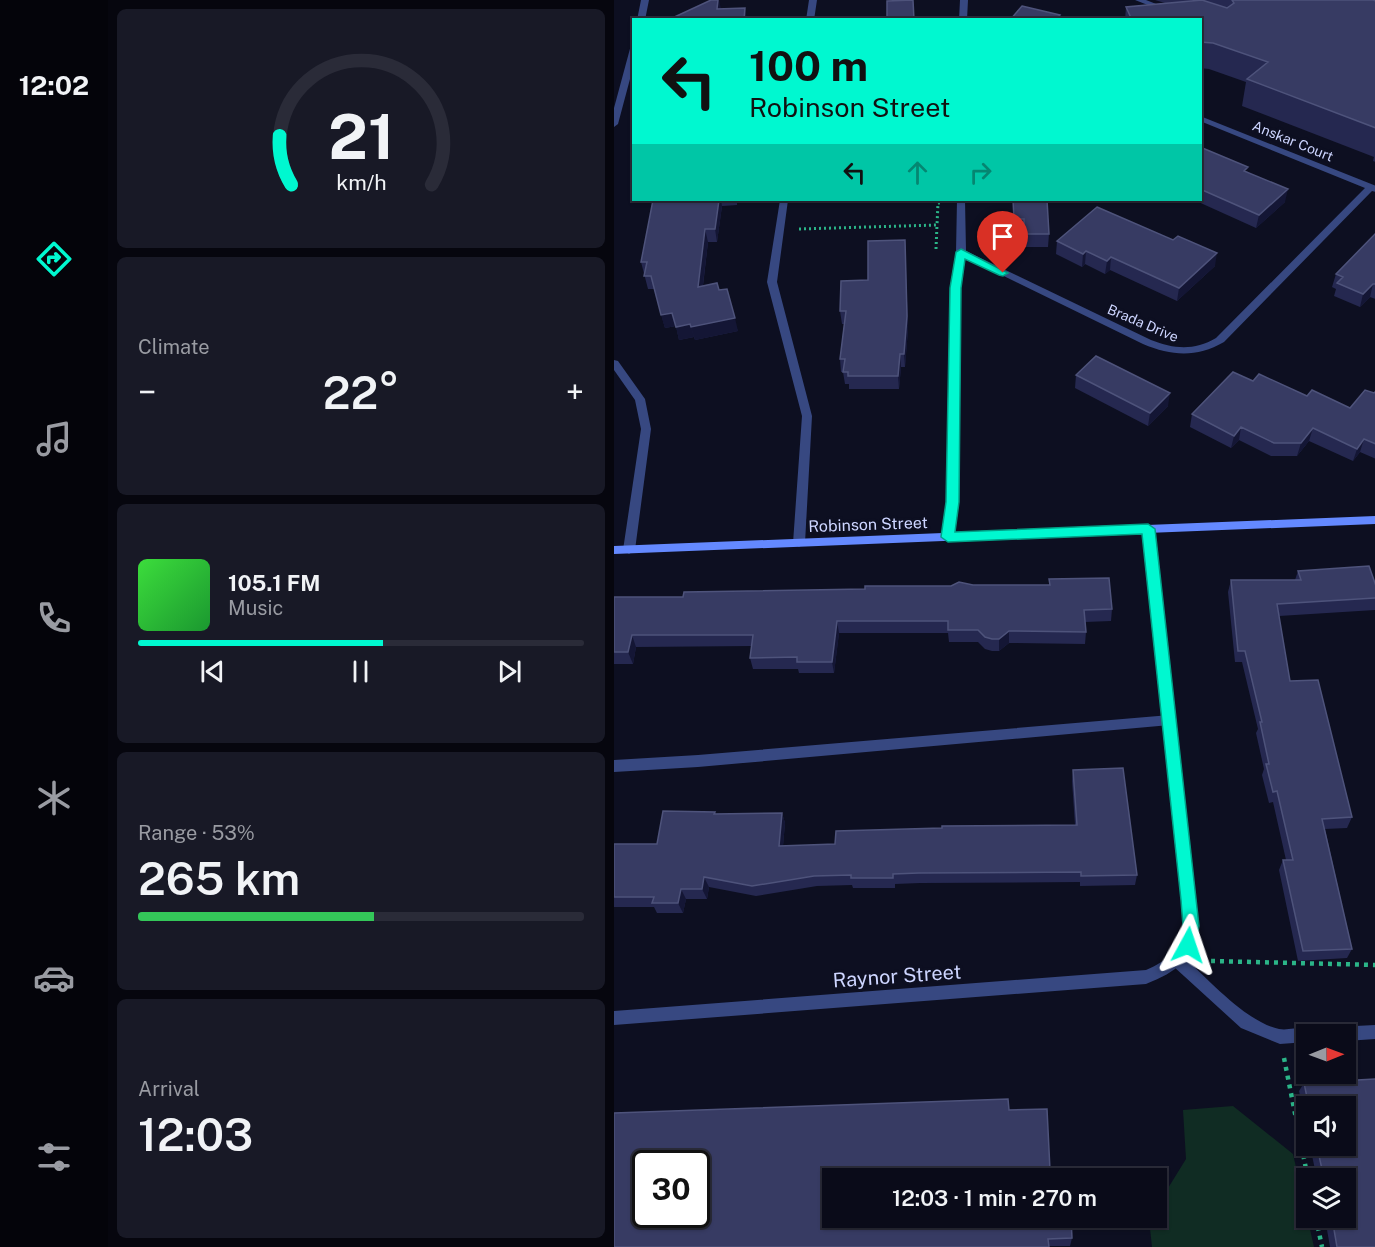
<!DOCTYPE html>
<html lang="en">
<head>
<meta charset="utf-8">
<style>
	body { margin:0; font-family:"Public Sans",sans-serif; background:#181926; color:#f1f3f6; height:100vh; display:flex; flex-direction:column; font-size:22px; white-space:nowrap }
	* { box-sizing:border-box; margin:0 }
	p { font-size:20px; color:#999ba2 }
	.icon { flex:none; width:33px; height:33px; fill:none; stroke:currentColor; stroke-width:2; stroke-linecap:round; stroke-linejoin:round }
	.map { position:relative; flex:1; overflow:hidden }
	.sheet { display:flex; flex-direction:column; gap:9px; padding:9px; background:#06060e; width:506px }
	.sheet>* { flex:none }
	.hud { position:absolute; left:18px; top:18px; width:570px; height:183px; border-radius:0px; box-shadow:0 2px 4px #0004,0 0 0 2px #2a2b38; background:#00f8d0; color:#111; overflow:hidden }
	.needle { width:39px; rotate:89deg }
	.buttons { position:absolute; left:682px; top:1024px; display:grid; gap:12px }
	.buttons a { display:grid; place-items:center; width:60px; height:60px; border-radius:0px; background:#0a0b19; box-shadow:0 2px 4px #0004,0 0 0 2px #2a2b38; font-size:30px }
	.speed { position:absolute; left:18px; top:1150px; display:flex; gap:12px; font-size:30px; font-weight:700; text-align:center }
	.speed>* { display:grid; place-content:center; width:78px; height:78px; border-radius:50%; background:#0a0b19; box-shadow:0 2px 4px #0004,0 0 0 2px #2a2b38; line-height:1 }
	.speed .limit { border:3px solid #111; border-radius:9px; background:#fff; color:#111 }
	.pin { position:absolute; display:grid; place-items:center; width:51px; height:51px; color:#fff; margin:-62px -26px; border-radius:50% 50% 50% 0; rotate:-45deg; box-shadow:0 0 6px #0007 }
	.pin .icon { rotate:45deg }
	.me { position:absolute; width:66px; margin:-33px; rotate:5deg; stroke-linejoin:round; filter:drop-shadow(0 0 4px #0008) }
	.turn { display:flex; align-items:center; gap:21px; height:126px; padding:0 18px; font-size:27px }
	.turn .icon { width:78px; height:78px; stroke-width:2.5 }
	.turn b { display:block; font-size:42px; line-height:51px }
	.lanes { display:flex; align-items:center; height:57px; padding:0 18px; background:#0003; justify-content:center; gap:30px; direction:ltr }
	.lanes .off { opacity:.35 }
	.big { font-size:45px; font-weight:600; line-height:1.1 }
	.sheet .widget { flex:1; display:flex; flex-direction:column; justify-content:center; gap:9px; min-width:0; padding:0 21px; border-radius:9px; background:#181926 }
	.sheet .dial { align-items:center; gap:0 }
	.dial svg { height:156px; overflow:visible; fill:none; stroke:#2a2b38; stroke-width:7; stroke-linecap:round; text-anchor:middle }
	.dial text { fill:#f1f3f6; stroke:none }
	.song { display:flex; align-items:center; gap:18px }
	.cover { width:72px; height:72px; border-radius:9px; background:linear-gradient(135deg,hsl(120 70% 55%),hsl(130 70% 35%)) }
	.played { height:6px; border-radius:3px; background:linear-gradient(90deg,#00f8d0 55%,#2a2b38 55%) }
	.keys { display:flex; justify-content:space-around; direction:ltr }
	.heat { display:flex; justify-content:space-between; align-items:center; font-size:33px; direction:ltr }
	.charge { height:9px; border-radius:4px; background:linear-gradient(90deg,#34c759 53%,#2a2b38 0) }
	.trip { position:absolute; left:208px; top:1168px; width:345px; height:60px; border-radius:0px; background:#0a0b19; box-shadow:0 2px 4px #0004,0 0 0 2px #2a2b38; font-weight:600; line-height:60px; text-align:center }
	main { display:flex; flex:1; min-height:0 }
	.dock { display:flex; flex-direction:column; width:108px; justify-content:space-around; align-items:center; background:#04040a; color:#999ba2 }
	.dock .icon { width:42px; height:42px }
	.dock .selected { color:#00f8d0 }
	.dock b { font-size:27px; color:#f1f3f6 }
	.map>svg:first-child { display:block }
</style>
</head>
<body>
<main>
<nav class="dock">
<b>12:02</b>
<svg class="icon selected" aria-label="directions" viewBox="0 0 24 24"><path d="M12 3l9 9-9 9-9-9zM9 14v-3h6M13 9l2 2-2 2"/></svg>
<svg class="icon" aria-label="music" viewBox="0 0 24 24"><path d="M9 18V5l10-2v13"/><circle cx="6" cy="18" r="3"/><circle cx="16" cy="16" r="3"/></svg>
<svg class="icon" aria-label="phone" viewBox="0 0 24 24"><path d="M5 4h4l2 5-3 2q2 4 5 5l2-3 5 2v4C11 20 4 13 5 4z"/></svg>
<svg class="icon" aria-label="climate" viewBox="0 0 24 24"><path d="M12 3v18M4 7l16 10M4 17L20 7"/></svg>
<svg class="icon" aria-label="car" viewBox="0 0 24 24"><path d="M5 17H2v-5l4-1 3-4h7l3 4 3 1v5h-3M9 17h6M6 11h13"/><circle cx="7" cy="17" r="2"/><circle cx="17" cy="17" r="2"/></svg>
<svg class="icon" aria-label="filters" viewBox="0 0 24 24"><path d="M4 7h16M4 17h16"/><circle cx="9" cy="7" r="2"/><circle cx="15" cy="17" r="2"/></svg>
</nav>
<section class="sheet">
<div class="widget dial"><svg viewBox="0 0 100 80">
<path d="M14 69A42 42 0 1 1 86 69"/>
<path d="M14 69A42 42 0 0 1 8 44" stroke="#00f8d0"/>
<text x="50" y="56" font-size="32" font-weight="700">21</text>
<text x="50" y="72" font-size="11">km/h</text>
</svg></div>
<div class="widget"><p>Climate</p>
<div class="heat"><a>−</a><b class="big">22°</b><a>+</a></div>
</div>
<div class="widget">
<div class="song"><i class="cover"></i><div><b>105.1 FM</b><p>Music</p></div></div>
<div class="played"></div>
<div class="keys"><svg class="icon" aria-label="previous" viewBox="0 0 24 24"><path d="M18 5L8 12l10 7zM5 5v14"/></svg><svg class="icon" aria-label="pause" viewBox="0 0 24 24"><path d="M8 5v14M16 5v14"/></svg><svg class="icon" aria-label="next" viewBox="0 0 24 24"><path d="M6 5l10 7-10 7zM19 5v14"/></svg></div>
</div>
<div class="widget"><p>Range · 53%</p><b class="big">265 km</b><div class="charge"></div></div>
<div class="widget"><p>Arrival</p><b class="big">12:03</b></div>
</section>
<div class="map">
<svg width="762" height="1247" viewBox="0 0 762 1247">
	<rect width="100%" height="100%" fill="#0d0f21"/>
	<path fill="#102c23" d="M619 1106 679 1154 700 1247H538L535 1219 543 1218V1206L572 1159 569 1110Z"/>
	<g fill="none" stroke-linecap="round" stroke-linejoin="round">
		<path stroke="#2bb588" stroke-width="3" stroke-dasharray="2 3" stroke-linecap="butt" d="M185 229 323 225 324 203H328
			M322 249 323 225"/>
		<path stroke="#2bb588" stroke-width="4.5" stroke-dasharray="4 5" stroke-linecap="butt" d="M597 961 762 965
			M670 1058 694 1179
			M702 1218 708 1247"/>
		<path fill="#374881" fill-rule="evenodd" d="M195 0H203L200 20H192Z
			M521 0H532L583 20H572Z
			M166 200H174L163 282 198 416 191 543 185 547 179 543 188 416 153 282Z
			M556 715 560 716 562 720 560 724 556 725 84 767 0 772V760L84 755Z
			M564 954 569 956C594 979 632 1022 665 1029 676 1031 687 1025 698 1029L702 1028 762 1025V1039L732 1041V1035H693V1042L666 1044 627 1028 559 966 557 961 559 956Z"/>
		<path fill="#374881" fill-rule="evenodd" d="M27 0H35L31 20H23Z
			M346 0H354L353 20H345Z
			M17 45H20V64L4 124 0 127V108Z
			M586 116 762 186V192L758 191 610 342C582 358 558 356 529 344L351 257 346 288 344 502 340 537 338 540H330L328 537 332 502 336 288 342 252 343 200H351L352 251 537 340C560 349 580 351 602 338L751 188 586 121Z
			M0 360 4 361 31 399 37 429 21 550 15 554 9 550 27 429 21 400 0 370Z
			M534 525 540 529 584 926C577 961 564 971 532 984L0 1025V1011L532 970C554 961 565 949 570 926L528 529Z"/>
		<path fill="#6489ff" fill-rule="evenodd" d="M762 516V524L0 554V546Z"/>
	</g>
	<path fill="#252850" d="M541 0H759L762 1V162L759 161 760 157 628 106 632 82 595 69 586 68V20H511L512 7 551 3Z
		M586 147 634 172 671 202 642 228 580 200H586Z
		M39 200H123V205L108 206 103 242H94L89 286 105 290 124 331 81 340 80 337 65 340 62 326 51 328 40 289H34L27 262Z
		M399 200H433L435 234 434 247H410V232H400Z
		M762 233V299L756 297 746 307 720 296 722 289 718 287 722 274Z
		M291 240 294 329 291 367H287L285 389H235V384H231L229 372H227L226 359 230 324H228L226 311Z
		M443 241 601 266 563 301 496 270 491 274 471 264 468 267 442 254Z
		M462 375 554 406 534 426 461 388Z
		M639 381 736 408 760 393 762 391V459L746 452 739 461 695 441 683 456H657L625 440 617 448 576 427 578 414Z
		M684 571 762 586V608L761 610 665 616 676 681 738 817 733 828 711 829 738 949 733 958 684 961 665 870 669 860H672L659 802 655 803 648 775 650 769 642 733 644 729 628 662H621L614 592 617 580H681Z
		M435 579 498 609 497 621 471 622 472 632 471 644 395 643 385 651H378L371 649 364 642H335L334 633H225L220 673H185L184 669H139L136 658 138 646 22 647 19 664H0V597H69L337 586 435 585Z
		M459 770 523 875 521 885 466 886V882L306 883 281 884V888H239L238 885 203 886 142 896 95 887 93 899H72L69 913H43L40 907H0V844H43L101 812 102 814 168 813 171 823 169 846 221 844 461 825 458 781Z
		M762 1079V1247H716L711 1218H732V1179H703L696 1146H732V1107H693V1130L685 1091 690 1083Z
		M395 1110 436 1170 458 1238 456 1246H435Z"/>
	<path fill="#141635" d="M104 0H105L107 9H103Z
		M131 8 133 20H130Z
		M674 189 671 202 642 228 645 215Z
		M105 200H107L108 206 103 242 101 229Z
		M91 229 94 242 87 300 84 287Z
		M291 240 294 329 291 367 290 354Z
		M472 251 471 264 468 267 469 254Z
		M603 253 601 266 563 301 565 288Z
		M497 257 496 270 491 274 493 261Z
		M759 284 756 297 746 307 749 294Z
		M58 313 62 326 51 328 47 315Z
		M121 318 124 331 81 340 77 327Z
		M76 324 80 337 65 340 62 327Z
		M286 354 287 367 285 389 284 376Z
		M556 393 554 406 534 426 536 413Z
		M627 427 625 440 617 448 620 436Z
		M699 428 695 441 683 456 687 443Z
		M750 439 746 452 739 461 743 449Z
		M223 621 225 633 220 673 218 662Z
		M395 631V643L385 651V639Z
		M18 635 22 647 19 664 14 652Z
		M168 813 171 823 168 856 165 846Z
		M90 877 95 887 93 899 88 889Z
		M67 889 72 899 69 913 64 903Z"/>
	<path fill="#373b63" stroke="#4e537b" stroke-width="1.5" fill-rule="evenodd" d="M97 0H104L103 9 131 8 130 20H54Z
		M299 0 300 20H273V1Z
		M588 0 613 8 620 3 618 0H759L762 1V128L633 79 654 62 599 43 586 42V20H518L512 7Z
		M408 6 446 15 442 20H396Z
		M586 147 634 167 630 171 674 189 645 215 586 189Z
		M39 200H105L101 229H91L84 287 103 283 105 290 113 289 121 318 77 327 76 324 62 327 58 313 47 315 37 276H30L33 262H27Z
		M399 200H433L435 234H410V219H400Z
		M483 207 559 240 564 236 603 253 565 288 497 257 493 261 472 251 469 254 443 241Z
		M762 233V284H759L749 294 723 283 729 277 722 274Z
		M291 240 293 316 290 354H286L284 376H234V372H229L231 359H226L232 311H226L227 281 254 280V241Z
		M482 356 556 393 536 413 462 375Z
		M619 372 639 381 645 374 693 396 698 390 736 408 751 390 760 393 762 391V444L750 439 743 449 699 428 687 443H660L627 427 620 436 578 414Z
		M755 566 762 586V598L663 604 676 681 704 680 738 817 708 819 738 949 689 951 669 860H679L663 791 659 792 652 764H655L646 722H648L631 651H624L617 580H687L684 571Z
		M495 578 498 609 470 610 472 632 395 631 385 639H378L371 637 364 630H334V621H223L218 662H183V657L136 658 139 635H18L14 652H0V597H69L70 592 251 589V586H337L345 582 359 585H436L435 579Z
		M509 768 523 875 467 876V872L305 873 279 874V878H237V875L200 876 138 886 90 877 88 889H67L64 903H38L40 897H0V844H43L49 811 101 812 100 814 168 813 165 846 221 844 222 831 328 828V826L463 825 459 770Z
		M762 1079V1247H723L718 1218H732V1179H710L703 1146H732V1107H695L690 1083Z
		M394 1099 395 1110 433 1109 436 1170 453 1169 454 1179H219V1218H457L458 1238 434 1239 435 1247H0V1113ZM32 1164H82V1215H32Z"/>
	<path fill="#00f8d0" stroke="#00a187" stroke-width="1.5" d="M347 249 394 273 389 276 385 275 351 259 347 288 345 502 341 532 534 524 541 529 585 926 580 951 574 953 568 951 566 945 569 926 567 900 528 534 334 542 327 537 332 502 336 288 342 252Z"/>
	<g text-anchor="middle" stroke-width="6" stroke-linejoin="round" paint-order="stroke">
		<g font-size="14" fill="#cdd5ff" stroke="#0d0f21">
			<text transform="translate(679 141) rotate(22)" y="5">Anskar Court</text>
			<text transform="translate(529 323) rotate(23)" y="5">Brada Drive</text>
		</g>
		<g font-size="16" fill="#cdd5ff" stroke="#0d0f21">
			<text transform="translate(254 524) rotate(-2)" y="6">Robinson Street</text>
		</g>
		<g font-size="20" fill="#cdd5ff" stroke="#0d0f21">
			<text transform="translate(283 976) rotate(-4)" y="7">Raynor Street</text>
		</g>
	</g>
</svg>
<div class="buttons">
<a><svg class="needle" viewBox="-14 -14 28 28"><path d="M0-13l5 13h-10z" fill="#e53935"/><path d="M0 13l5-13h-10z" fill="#999ba2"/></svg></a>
<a><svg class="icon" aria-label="sound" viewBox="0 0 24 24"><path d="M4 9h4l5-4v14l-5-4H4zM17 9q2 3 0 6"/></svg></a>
<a><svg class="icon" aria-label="layers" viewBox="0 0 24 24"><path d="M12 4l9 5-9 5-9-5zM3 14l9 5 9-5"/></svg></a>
</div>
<div class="speed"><div class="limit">30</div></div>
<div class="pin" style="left:389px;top:273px;background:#d93025"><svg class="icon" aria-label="arrive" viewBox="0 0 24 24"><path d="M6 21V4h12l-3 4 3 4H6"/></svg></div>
<svg class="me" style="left:574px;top:945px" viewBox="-20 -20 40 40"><path d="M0-17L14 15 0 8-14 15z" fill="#00f8d0" stroke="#fff" stroke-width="4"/></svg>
<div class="trip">12:03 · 1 min · 270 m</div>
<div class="hud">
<div class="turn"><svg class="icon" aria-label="left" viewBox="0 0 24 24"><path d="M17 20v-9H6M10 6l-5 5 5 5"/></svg><div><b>100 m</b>Robinson Street</div></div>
<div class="lanes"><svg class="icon" aria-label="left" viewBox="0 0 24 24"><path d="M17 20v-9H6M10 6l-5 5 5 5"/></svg><svg class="icon off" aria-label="ahead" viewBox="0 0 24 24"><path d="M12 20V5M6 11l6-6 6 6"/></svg><svg class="icon off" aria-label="right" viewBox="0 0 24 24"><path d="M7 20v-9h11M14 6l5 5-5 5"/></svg></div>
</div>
</div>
</main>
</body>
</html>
